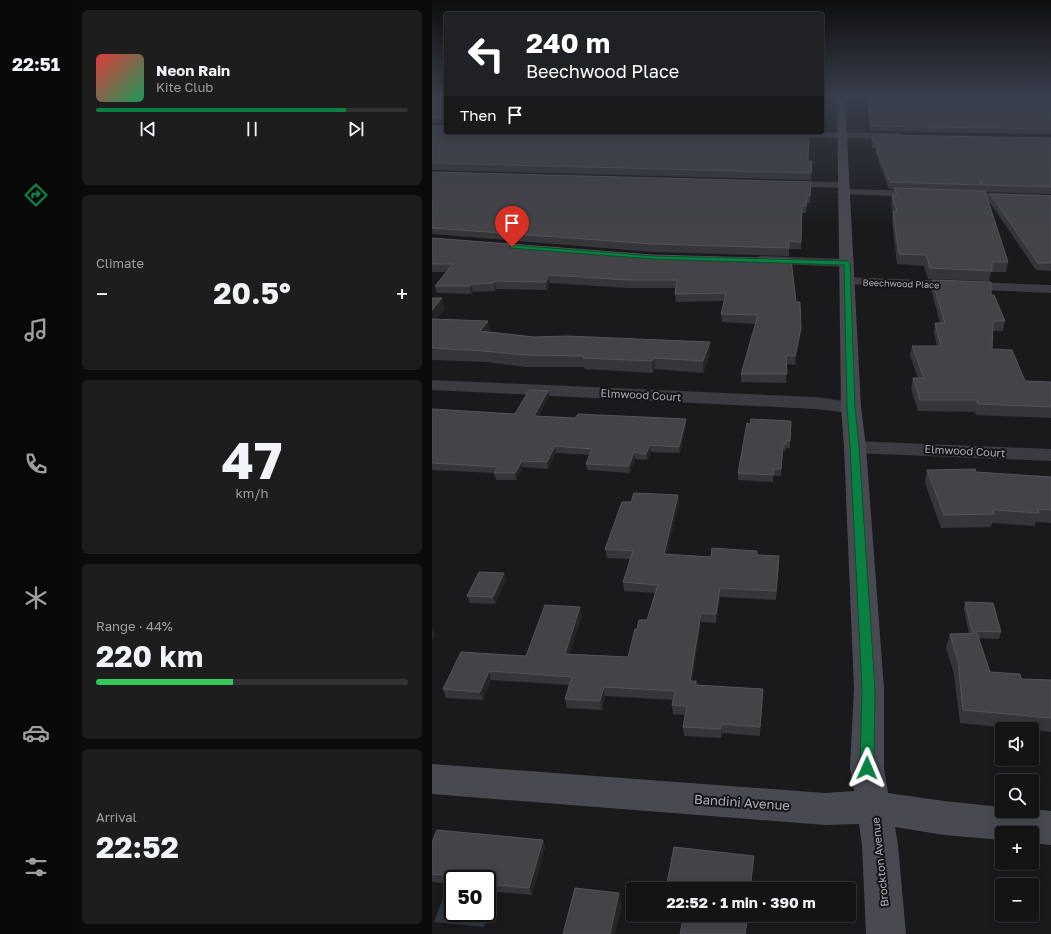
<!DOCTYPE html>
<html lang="en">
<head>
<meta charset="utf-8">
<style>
	body { margin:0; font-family:"Golos Text",sans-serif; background:#1d1d1e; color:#f1f3f6; height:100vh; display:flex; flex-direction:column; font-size:15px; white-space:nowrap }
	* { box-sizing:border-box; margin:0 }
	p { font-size:13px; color:#9d9ea0 }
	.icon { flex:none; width:22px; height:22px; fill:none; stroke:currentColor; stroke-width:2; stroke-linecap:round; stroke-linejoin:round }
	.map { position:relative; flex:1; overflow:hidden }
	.drawer { display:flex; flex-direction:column; gap:10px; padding:10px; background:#0b0b0c; width:360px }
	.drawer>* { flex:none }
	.banner { position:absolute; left:12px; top:12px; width:380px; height:122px; border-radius:4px; box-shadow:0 2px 10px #0003,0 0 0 1px #333334; background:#202124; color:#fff; overflow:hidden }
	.fabs { position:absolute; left:563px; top:722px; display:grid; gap:8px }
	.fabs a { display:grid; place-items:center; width:44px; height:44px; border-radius:4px; background:#141415; box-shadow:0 2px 10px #0003,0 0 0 1px #333334; font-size:20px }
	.speed { position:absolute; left:12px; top:870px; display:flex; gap:8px; font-size:20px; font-weight:700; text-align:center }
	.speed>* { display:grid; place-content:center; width:52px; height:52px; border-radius:50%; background:#141415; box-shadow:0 2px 10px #0003,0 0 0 1px #333334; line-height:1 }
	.speed .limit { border:2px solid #111; border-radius:6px; background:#fff; color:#111 }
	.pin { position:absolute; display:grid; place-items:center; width:34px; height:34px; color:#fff; margin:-41px -17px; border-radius:50% 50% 50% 0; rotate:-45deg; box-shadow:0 0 4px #0007 }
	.pin .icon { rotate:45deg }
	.me { position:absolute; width:44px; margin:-22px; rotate:1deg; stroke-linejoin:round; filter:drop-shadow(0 0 3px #0008) }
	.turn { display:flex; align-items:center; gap:14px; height:84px; padding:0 16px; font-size:18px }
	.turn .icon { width:52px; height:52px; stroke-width:2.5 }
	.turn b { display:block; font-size:28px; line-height:34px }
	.then { display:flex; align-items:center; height:38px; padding:0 16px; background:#0003; gap:8px; font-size:15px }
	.big { font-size:30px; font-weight:700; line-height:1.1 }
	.drawer .widget { flex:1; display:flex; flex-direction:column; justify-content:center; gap:6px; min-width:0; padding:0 14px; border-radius:6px; background:#1d1d1e }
	.drawer .dial { align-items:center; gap:0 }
	.dial b { font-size:52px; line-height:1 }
	.song { display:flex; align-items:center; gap:12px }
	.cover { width:48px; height:48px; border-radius:6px; background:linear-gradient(135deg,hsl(0 70% 55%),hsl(150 70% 35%)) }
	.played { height:4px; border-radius:2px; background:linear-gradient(90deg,#0b8043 80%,#333334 80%) }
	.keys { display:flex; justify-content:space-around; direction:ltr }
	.heat { display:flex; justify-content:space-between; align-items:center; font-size:22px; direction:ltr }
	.charge { height:6px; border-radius:3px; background:linear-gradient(90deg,#34c759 44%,#333334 0) }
	.trip { position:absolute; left:194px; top:882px; width:230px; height:40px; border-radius:4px; background:#141415; box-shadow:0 2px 10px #0003,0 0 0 1px #333334; font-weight:700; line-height:40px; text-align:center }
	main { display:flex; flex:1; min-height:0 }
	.dock { display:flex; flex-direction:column; width:72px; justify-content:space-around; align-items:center; background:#080808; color:#9d9ea0 }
	.dock .icon { width:28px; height:28px }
	.dock .current { color:#0b8043 }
	.dock b { font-size:18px; color:#f1f3f6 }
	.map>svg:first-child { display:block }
</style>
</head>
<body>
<main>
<nav class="dock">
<b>22:51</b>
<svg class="icon current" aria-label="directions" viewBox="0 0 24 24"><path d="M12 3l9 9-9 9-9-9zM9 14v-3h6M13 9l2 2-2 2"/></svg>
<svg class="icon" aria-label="music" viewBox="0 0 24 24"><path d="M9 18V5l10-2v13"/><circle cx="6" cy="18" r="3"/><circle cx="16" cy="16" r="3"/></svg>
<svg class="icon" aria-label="phone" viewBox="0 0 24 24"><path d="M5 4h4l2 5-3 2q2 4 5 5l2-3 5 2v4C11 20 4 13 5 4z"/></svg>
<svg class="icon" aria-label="climate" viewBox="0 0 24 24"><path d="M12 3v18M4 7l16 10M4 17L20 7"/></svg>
<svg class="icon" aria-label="car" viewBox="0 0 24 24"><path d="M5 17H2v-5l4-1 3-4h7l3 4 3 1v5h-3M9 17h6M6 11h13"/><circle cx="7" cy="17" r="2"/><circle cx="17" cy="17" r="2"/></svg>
<svg class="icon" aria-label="filters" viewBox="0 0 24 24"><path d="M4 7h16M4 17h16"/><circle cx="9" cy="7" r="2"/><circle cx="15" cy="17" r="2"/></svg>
</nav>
<section class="drawer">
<div class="widget">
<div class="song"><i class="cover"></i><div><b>Neon Rain</b><p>Kite Club</p></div></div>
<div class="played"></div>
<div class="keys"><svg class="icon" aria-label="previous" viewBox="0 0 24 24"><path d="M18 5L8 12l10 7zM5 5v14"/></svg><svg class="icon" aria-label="pause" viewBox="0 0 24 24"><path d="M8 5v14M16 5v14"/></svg><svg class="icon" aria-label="next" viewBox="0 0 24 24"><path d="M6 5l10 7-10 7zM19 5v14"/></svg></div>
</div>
<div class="widget"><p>Climate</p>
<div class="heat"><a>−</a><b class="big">20.5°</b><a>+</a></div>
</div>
<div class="widget dial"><b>47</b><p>km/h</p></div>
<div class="widget"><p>Range · 44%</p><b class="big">220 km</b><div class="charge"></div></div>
<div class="widget"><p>Arrival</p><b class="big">22:52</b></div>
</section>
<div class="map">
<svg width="619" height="934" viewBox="0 0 619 934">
	<rect width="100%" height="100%" fill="#1a1a1c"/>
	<path fill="#2f3641" d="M13 893 21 894V913H55V897L61 898 52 927 2 922Z"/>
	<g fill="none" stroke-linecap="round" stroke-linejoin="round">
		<path fill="#3b3b41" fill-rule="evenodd" d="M390 97H409L413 99 409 101H390Z
			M350 132 468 133 473 136 468 139 347 137 345 135 347 133Z
			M350 181 411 182 417 185 411 188 346 186 344 184Z
			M411 189 490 191 494 192 496 194 494 196 490 197 407 194 405 192 407 190Z
			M526 192 619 195V201L522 197 520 195 522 193Z
			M330 256 415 259 420 260 422 263 420 266 415 267 325 263 323 260 325 257Z
			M415 277 619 285V293L410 284 408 281 410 278Z
			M0 380 383 397 426 403 428 407 426 411 419 413 383 409 0 390Z
			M423 441 619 449V461L423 453 416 451 413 447 416 443Z"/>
		<path fill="#494951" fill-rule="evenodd" d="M405 95 619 97V103L413 99 429 407 434 447 452 689V768L456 793 512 801 570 807V811H600V809L619 811V845L600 843V833H570V840L512 835 463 827 466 845 474 934H434L430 845 427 824 393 825 0 794V764L393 793 422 791 418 768 422 689 412 447 409 407Z"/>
	</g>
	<path fill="#36363a" d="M0 95 376 161H380L379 180 0 170V126H14V123H0Z
		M435 96 491 99 619 101V134L438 131 435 101Z
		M440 135 619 138V194L553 192 576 262 574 272H559L557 281 496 279 492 266 465 264 460 221 461 212 459 204 460 195H461L462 189H457L446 160 443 148H440L439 140Z
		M0 172 379 182 378 203H375L374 213H370L369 249H357V256L221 252 0 234Z
		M558 194 619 196V271L604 270 556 200Z
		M0 238 220 255 364 302 369 328 368 336 363 365 355 364 354 383 309 382V374L324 324 290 322 289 314 292 301 244 302 243 294 244 288H196L118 283 115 290 64 289 63 291 41 292 39 294 5 293 3 286 14 272H0Z
		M500 280 559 295 573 321 571 331H561L560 349 593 381 619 382V418L544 415 543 412 486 411 479 389 481 378H486L478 356 480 346H505L502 333 503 323H508L499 289Z
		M0 298 13 309 4 319 56 321 58 332 102 337 278 342V354L271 373 223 369 221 373 153 369 152 367H95L54 362 0 360Z
		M116 391 117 397 106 416 143 418 254 419V425L248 453 219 452 215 460 203 459 198 473 155 470 154 464 158 455 124 453 116 469 91 467 84 480H64L62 473 0 470V409L83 414Z
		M359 421 358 448H354V451L351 450 349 476H341V482L306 480V473L318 424Z
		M495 470 619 477V523L604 522 603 526 560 523 559 527 509 528 493 483Z
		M246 495 247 504 234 555 279 557 325 555 347 565 344 600 288 597 284 623 269 622 260 681 265 685 331 689 328 736 290 733 289 738 252 736 251 727 253 715 241 714 240 705 241 700 173 696 170 710 135 708 133 699 137 685 59 680 51 700 14 698 11 689 94 656 150 616 137 654 196 657 205 629 215 620 223 593 192 591 191 582 198 559 175 558 173 549 199 502Z
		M72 573 74 580 63 604 38 603 35 596Z
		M533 602 569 632 567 639 546 638 558 672 589 679 619 680V732L600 730V729H586L528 723 522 674 514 648 518 634H537L532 609Z
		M111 840 113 847 100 895 55 891V879H21V884L0 882V842Z"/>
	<path fill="#252528" d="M117 275 118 283 115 290 114 282Z
		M63 281 64 289 63 291 62 283Z
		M39 284 41 292 39 294 38 286Z
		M10 298 13 309 0 324V310Z
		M56 321 58 332 51 343 48 331Z
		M369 328 368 336 363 365V356Z
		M278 342V354L271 373V361Z
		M222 358 223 369 221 373 220 361Z
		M116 391 117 397 103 423 102 416Z
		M254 419V425L248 453 247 447Z
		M218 445 219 452 215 460 214 454Z
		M123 446 124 453 116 469 115 462Z
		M202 452 203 459 198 473 197 466Z
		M90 461 91 467 84 480 83 473Z
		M246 495 247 504 232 563V554Z
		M72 573 74 580 63 604 61 597Z
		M288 588V597L284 623V614Z
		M148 607 150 616 135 663 133 654Z
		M269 613V622L259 690 258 681Z
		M0 626 3 635 0 642Z
		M57 671 59 680 51 700 48 692Z
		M172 687 173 696 170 710 168 701Z
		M331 689V698L328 736V727Z
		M289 724 290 733 289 738Z
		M111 840 113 847 100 895 97 888Z
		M322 856 319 889H318Z
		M187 893 190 906 183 934H178Z
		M316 915 314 934H313Z"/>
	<path fill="#434348" stroke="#53545a" d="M0 95H14V132H294L377 133 376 161H380L379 173 0 163V126H14V118H0Z
		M435 96 491 99 619 101V129L439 126Z
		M440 135 619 138V187L551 185 548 180 550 185 458 182 446 154 444 142H441Z
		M0 172 379 182 378 196H375L374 206H370L369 242 356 241 357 248 221 244 0 228Z
		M462 188 553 191 576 262H560V271L498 268 494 255 467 254 461 211H465L460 195H465Z
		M558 194 619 196V263H606Z
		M0 238 220 255 359 259 364 302H368L369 328 363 356 354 355 355 374H309L326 315 289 314 294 293 243 294 245 280H196L117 275 114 282 63 281 62 283 39 284 38 286H3L21 264H0Z
		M500 280 559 282V295H562L573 321H561L560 349 580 350 593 381 619 382V407L546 404 545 400H488L481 378H492L480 346H509L503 323H513Z
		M0 298H10L0 310Z
		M0 319 56 321 48 331 102 337 135 336 278 342 271 361 222 358 220 361 151 358 152 356 93 355 52 351 0 348Z
		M97 390 116 391 102 416 143 418 146 414 254 419 247 447 218 445 214 454 202 452 197 466 154 464 160 449 123 446 115 462 90 461 83 473H62L66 467 0 463V409L83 414Z
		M319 419 359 421 358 441H354V444H351L349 469H342L341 475 306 473 315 423 318 424Z
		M543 469 544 472 619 477V510L606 509 607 513 561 510 562 514 512 515 495 470Z
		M202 493 246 495 232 554 279 557 280 548 325 551V555L347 556 344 591 288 588 284 614 269 613 258 681H264V685L331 689 328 727 289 724V729L251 727 255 706 240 705 243 691 172 687 168 701 133 699 140 677 57 671 48 692 11 689 29 652 94 656 113 605 148 607 133 654 196 657 203 629H205L207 620H215L226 585 191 582 201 551 173 549 190 502H199Z
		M47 572 72 573 61 597 35 596Z
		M533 602 561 603 569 632 540 631Z
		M545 633 558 672 588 674 589 679 619 680V718L531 710 526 661 518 634Z
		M5 830 111 840 97 888 55 884V879H43V878L0 874V842Z
		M242 847 322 856 318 889H236L234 888Z
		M143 888 187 893 178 934H131Z
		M252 915H316L313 934H248Z"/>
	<linearGradient id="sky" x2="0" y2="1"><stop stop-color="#0e0e0f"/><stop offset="0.42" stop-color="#383e4b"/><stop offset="1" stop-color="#383e4b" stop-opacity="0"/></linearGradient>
	<rect width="619" height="226" fill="url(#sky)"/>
	<path fill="#0b8043" stroke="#07532c" d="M80 245 221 256 415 261 418 263 423 407 427 447 443 689 442 768 440 772 435 774 430 772 428 768 430 689 418 447 415 407 412 265 221 259 78 248V247Z"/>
	<g text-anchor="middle" stroke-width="4" stroke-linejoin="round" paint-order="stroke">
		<g font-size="9" fill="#acaebc" stroke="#151517">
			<text transform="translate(469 284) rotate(2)" y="3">Beechwood Place</text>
		</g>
		<g font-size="11" fill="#acaebc" stroke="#151517">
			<text transform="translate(209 395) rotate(3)" y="4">Elmwood Court</text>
			<text transform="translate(533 451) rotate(3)" y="4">Elmwood Court</text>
			<text transform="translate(448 862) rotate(-96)" y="4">Brockton Avenue</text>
		</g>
		<g font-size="13" fill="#acaebc" stroke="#151517">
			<text transform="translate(310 802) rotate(4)" y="5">Bandini Avenue</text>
		</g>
	</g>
</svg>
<div class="fabs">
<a><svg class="icon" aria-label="sound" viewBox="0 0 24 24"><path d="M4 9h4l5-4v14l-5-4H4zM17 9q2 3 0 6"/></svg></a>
<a><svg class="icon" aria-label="search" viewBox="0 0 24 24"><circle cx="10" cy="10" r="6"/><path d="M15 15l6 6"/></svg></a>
<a>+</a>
<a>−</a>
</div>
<div class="speed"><div class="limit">50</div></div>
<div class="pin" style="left:80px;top:247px;background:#d93025"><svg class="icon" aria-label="arrive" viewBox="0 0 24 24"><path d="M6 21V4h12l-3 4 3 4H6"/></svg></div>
<svg class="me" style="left:435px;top:768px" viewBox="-20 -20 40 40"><path d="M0-17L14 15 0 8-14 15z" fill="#0b8043" stroke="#fff" stroke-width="4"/></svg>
<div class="trip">22:52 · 1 min · 390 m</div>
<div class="banner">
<div class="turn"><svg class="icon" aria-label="left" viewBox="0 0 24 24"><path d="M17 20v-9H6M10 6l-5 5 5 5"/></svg><div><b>240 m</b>Beechwood Place</div></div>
<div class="then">Then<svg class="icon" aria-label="arrive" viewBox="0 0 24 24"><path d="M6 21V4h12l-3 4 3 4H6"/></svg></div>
</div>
</div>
</main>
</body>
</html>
